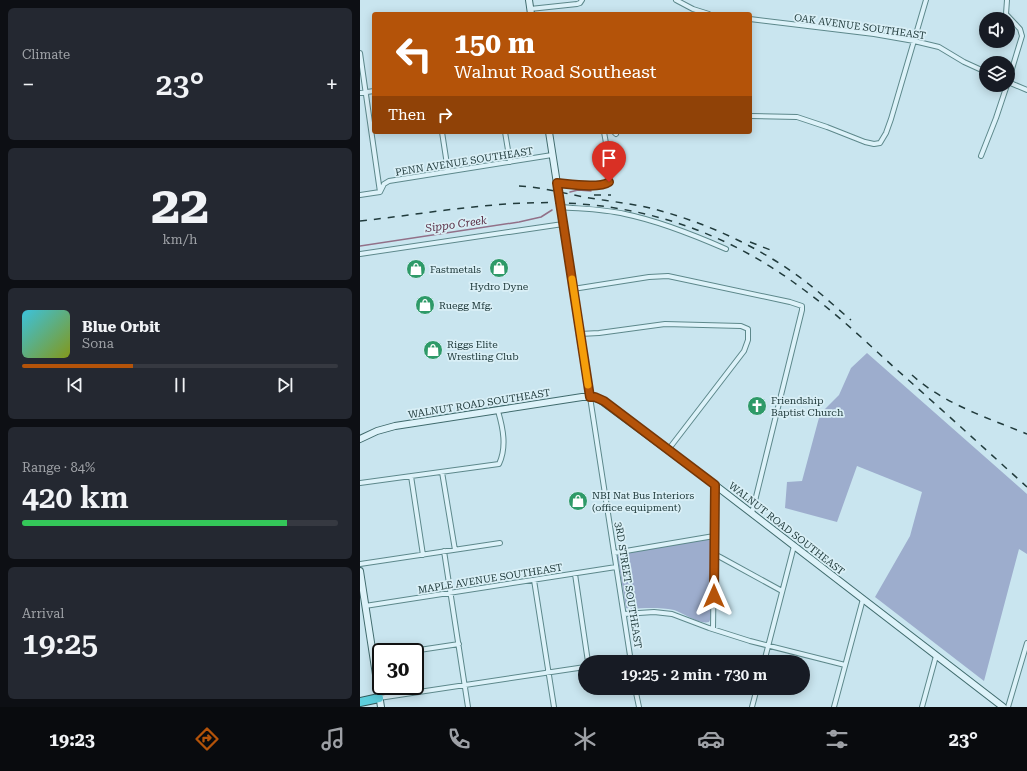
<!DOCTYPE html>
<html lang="en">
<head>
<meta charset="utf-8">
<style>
	body { margin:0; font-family:"Roboto Serif",serif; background:#242831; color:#f1f3f6; height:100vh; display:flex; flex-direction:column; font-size:15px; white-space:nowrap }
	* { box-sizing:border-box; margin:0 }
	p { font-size:13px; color:#9ea1a6 }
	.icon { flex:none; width:22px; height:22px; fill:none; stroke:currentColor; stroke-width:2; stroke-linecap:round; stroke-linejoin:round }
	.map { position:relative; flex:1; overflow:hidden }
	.drawer { display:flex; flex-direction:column; gap:8px; padding:8px; background:#0d0f14; width:360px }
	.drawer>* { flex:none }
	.top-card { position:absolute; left:12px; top:12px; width:380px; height:122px; border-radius:4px; box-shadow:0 2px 10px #0003; background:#b45309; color:#fff; overflow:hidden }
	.tools { position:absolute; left:619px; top:12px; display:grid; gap:8px }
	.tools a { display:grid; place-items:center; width:36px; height:36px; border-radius:50%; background:#171b24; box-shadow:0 2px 10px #0003; font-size:20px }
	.speed { position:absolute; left:12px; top:643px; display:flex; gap:8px; font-size:20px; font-weight:700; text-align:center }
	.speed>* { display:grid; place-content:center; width:52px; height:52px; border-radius:50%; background:#171b24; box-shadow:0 2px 10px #0003; line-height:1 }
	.speed .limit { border:2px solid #111; border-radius:6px; background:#fff; color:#111 }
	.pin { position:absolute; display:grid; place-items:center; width:34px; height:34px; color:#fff; margin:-41px -17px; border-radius:50% 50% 50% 0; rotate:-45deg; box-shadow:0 0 4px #0007 }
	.pin .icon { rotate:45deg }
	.me { position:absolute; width:44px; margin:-22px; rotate:0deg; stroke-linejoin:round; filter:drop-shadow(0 0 3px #0008) }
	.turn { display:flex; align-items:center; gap:14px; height:84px; padding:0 16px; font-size:18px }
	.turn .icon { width:52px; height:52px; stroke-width:2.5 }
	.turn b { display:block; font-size:28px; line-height:34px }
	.then { display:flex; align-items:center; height:38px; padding:0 16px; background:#0003; gap:8px; font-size:15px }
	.big { font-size:30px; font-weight:600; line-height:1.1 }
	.drawer .widget { flex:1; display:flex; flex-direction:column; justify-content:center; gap:6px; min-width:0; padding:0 14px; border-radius:6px; background:#242831 }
	.drawer .dial { align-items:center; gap:0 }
	.dial b { font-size:52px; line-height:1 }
	.song { display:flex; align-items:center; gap:12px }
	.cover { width:48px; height:48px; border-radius:6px; background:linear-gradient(135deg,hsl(190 70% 55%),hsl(70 70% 35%)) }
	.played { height:4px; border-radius:2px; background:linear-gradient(90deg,#b45309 35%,#363941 35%) }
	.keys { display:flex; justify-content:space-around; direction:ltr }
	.heat { display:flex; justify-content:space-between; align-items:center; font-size:22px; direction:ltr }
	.charge { height:6px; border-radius:3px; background:linear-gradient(90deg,#34c759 84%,#363941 0) }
	.trip { position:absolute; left:218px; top:655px; width:232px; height:40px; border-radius:20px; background:#171b24; box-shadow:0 2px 10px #0003; font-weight:600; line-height:40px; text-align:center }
	.menu { display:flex; height:64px; justify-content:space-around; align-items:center; background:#090b0e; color:#9ea1a6 }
	.menu .icon { width:28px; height:28px }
	.menu .on { color:#b45309 }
	.menu b { font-size:18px; color:#f1f3f6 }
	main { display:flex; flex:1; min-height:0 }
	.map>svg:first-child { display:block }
</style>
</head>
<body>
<main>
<section class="drawer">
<div class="widget"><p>Climate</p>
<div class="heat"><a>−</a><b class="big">23°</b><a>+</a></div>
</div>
<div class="widget dial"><b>22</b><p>km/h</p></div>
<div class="widget">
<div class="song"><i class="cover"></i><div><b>Blue Orbit</b><p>Sona</p></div></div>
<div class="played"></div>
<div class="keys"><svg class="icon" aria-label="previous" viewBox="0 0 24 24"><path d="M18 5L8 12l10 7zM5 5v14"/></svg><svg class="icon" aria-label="pause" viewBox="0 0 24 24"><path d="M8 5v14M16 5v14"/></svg><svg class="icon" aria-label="next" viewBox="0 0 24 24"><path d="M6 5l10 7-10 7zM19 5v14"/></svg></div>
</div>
<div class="widget"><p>Range · 84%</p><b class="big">420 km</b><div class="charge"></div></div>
<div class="widget"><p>Arrival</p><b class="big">19:25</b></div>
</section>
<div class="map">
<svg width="667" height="707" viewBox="0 0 667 707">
	<rect width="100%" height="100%" fill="#c9e5ef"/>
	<path fill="#9dadcd" d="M507 353 667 494V554L659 549 624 681 515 597 550 536 562 492 497 466 477 522 425 508 427 482 442 481 460 414 479 395 491 368Z
		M352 538 351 618 349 622C340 625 323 613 314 610 299 607 284 608 270 609L266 608 257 554Z"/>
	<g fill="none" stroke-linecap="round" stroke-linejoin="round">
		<path stroke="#927088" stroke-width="1.5" d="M210 192 218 190 231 191
			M0 246 159 222 181 217 192 210"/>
		<g stroke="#5d888b" stroke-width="6">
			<path id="street" d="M316 0 333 9 349 14
				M647 0 646 14 660 29 662 36 648 82
				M170 9 217 4 220 3 222 0
				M390 19 514 34 554 41 579 47 604 62 626 72
				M0 53 20 192
				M648 82 667 90
				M0 93 14 91
				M390 116 437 117 467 127 505 142 514 144 520 143 526 133 531 119 566 0
				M82 132 88 171
				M145 132 150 162
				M254 132 256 134
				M621 156 636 118 647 85
				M197 183C210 183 239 190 249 182L251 171 244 132
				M0 195 20 192 24 184 29 181 192 155
				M200 207C222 209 243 209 265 214 299 221 334 235 366 249
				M0 254 203 224
				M213 289 289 277 308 276 430 302 442 306V310L392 513
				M220 334 239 333 305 324 381 326 388 329V340L384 351 308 450
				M230 397 271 662
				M82 472 95 550
				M51 476 63 555
				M0 483 139 464C147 447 143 428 138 411
				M84 551 108 707
				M254 553 354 536
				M354 554 360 557 422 591
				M0 564 140 543
				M215 574 228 662
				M174 580 194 707
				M5 606 256 567
				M264 614 294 612 312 614 349 628 390 641 485 665
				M353 629 355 485
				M46 652 99 644
				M13 657 21 656
				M259 662 271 660
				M404 662 434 546
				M275 688 279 707
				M19 698 225 667
				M392 707 397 688
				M474 707 503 599
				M562 707 576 656
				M648 707 667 643"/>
		</g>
		<g stroke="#406b6d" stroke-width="8">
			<path id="secondary" d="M169 0 171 14
				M189 132 230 397
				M0 439 17 431 35 426 222 397H230L239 399 355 485 643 707
				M0 571 21 707"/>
		</g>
		<g stroke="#31595a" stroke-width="10">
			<path id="highway" d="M0 702 19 698"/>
		</g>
		<use href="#street" stroke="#ddf2f9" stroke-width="4"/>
		<use href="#secondary" stroke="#ddf2f9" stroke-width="6"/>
		<use href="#highway" stroke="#5ccedc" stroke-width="8"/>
		<path stroke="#213b3c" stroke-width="1.5" stroke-dasharray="7 7" stroke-linecap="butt" d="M159 186C181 187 203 193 224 197 246 201 269 203 290 208 349 223 407 250 455 289 467 299 479 310 491 320
			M234 195H251
			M0 221C73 213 148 198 221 204 301 210 376 239 440 287 474 311 505 341 536 369 580 408 623 447 667 487
			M390 242 413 251
			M552 375C584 404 628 418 667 434"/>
	</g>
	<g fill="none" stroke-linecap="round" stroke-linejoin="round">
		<g stroke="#753606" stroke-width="10">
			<path id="route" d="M249 182C239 189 209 184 197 183L230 397H235L244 401 355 485 354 596"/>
		</g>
		<use href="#route" stroke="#b45309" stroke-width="7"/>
		<path stroke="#f59e0b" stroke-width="7" d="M212 279 228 385"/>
	</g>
	<defs>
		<g id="shop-disc" transform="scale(1)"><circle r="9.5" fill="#2e9a68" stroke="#d9eff6"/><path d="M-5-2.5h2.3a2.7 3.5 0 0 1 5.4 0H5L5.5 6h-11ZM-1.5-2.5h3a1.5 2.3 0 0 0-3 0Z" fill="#fff"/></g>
		<g id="church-disc" transform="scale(1)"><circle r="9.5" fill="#2e9a68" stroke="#d9eff6"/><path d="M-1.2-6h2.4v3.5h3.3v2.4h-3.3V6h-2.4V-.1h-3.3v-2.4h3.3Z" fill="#fff"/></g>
	</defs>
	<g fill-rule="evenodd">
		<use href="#shop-disc" x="139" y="268"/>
		<use href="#shop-disc" x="56" y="269"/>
		<use href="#shop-disc" x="65" y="305"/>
		<use href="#shop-disc" x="73" y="350"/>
		<use href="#church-disc" x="397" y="406"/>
		<use href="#shop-disc" x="218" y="501"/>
	</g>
	<g text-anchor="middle" stroke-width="3.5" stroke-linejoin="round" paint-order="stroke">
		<g font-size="10" fill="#213b3c" stroke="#d9eff6">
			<text transform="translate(500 26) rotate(8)" y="4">OAK AVENUE SOUTHEAST</text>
			<text transform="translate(104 161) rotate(-9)" y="4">PENN AVENUE SOUTHEAST</text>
			<text transform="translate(119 403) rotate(-9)" y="4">WALNUT ROAD SOUTHEAST</text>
			<text transform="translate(427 528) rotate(38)" y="4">WALNUT ROAD SOUTHEAST</text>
			<text transform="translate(130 578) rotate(-9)" y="4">MAPLE AVENUE SOUTHEAST</text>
			<text transform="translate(269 585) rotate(81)" y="4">3RD STREET SOUTHEAST</text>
		</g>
		<g font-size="10" fill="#213b3c" stroke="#d9eff6" text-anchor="start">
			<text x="70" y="273">Fastmetals</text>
			<text x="139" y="290" text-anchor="middle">Hydro Dyne</text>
			<text x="79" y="309">Ruegg Mfg.</text>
			<text x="87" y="348">Riggs Elite<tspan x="87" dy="12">Wrestling Club</tspan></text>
			<text x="411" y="404">Friendship<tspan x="411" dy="12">Baptist Church</tspan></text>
			<text x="232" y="499">NBI Nat Bus Interiors<tspan x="232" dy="12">(office equipment)</tspan></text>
		</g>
		<g font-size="11" font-style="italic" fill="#5b3047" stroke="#d9eff6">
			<text transform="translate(96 224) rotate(-8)" y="4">Sippo Creek</text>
		</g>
	</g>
</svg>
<div class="tools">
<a><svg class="icon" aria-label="sound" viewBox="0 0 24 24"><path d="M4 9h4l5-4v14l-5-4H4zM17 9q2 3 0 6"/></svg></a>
<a><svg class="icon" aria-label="layers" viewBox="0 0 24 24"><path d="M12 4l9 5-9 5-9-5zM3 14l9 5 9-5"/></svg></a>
</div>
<div class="speed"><div class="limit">30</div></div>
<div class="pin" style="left:249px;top:182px;background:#d93025"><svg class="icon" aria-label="arrive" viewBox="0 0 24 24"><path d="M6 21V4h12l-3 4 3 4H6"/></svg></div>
<svg class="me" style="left:354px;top:596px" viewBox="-20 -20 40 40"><path d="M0-17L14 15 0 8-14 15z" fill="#b45309" stroke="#fff" stroke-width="4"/></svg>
<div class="trip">19:25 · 2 min · 730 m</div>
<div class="top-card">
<div class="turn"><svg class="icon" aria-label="left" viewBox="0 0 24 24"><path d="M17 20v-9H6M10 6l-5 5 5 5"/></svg><div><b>150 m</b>Walnut Road Southeast</div></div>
<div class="then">Then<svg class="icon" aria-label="right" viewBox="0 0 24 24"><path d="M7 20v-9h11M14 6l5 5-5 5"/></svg></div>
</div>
</div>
</main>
<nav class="menu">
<b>19:23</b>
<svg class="icon on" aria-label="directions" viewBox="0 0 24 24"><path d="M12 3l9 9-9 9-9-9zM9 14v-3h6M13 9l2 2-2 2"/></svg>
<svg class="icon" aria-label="music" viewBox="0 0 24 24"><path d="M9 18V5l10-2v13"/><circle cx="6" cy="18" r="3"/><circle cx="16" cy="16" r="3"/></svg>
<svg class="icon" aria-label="phone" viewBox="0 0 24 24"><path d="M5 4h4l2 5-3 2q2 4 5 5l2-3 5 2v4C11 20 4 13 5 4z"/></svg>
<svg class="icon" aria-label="climate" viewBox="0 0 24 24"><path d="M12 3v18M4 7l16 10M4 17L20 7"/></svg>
<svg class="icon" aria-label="car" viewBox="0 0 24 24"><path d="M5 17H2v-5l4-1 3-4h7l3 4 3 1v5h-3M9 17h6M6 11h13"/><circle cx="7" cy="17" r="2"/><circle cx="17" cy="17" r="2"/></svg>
<svg class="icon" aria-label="filters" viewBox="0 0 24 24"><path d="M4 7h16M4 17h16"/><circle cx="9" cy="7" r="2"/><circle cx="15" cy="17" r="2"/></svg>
<b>23°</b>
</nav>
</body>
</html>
